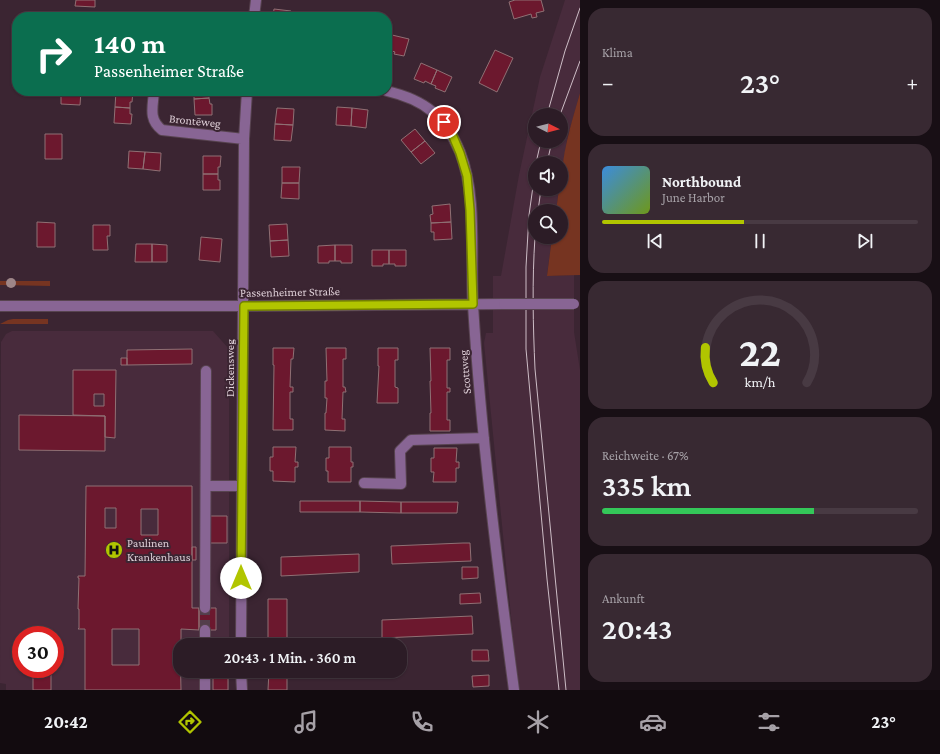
<!DOCTYPE html>
<html lang="de">
<head>
<meta charset="utf-8">
<style>
	body { margin:0; font-family:"Crimson Pro",serif; background:#382932; color:#f1f3f6; height:100vh; display:flex; flex-direction:column; font-size:15px; white-space:nowrap }
	* { box-sizing:border-box; margin:0 }
	p { font-size:13px; color:#a6a1a7 }
	.icon { flex:none; width:22px; height:22px; fill:none; stroke:currentColor; stroke-width:2; stroke-linecap:round; stroke-linejoin:round }
	.map { position:relative; flex:1; overflow:hidden }
	.sheet { display:flex; flex-direction:column; gap:8px; padding:8px; background:#180f15; width:360px }
	.sheet>* { flex:none }
	.guide { position:absolute; left:12px; top:12px; width:380px; height:84px; border-radius:16px; box-shadow:0 1px 3px #0004,0 0 0 1px #483a43; background:#0b6e4f; color:#fff; overflow:hidden }
	.needle { width:26px; rotate:96deg }
	.fabs { position:absolute; left:528px; top:108px; display:grid; gap:8px }
	.fabs a { display:grid; place-items:center; width:40px; height:40px; border-radius:50%; background:#2c1c26; box-shadow:0 1px 3px #0004,0 0 0 1px #483a43; font-size:20px }
	.speed { position:absolute; left:12px; top:626px; display:flex; gap:8px; font-size:20px; font-weight:700; text-align:center }
	.speed>* { display:grid; place-content:center; width:52px; height:52px; border-radius:50%; background:#2c1c26; box-shadow:0 1px 3px #0004,0 0 0 1px #483a43; line-height:1 }
	.speed .limit { border:6px solid #d22; background:#fff; color:#111 }
	.pin { position:absolute; display:grid; place-items:center; width:34px; height:34px; color:#fff; margin:-17px; border:2px solid #fff; border-radius:50%; box-shadow:0 1px 4px #0007 }
	.me { position:absolute; width:44px; margin:-22px; rotate:0deg; stroke-linejoin:round; filter:drop-shadow(0 0 3px #0008) }
	.turn { display:flex; align-items:center; gap:14px; height:84px; padding:0 16px; font-size:18px }
	.turn .icon { width:52px; height:52px; stroke-width:2.5 }
	.turn b { display:block; font-size:28px; line-height:34px }
	.big { font-size:30px; font-weight:600; line-height:1.1 }
	.sheet .card { flex:1; display:flex; flex-direction:column; justify-content:center; gap:6px; min-width:0; padding:0 14px; border-radius:16px; background:#382932 }
	.sheet .dial { align-items:center; gap:0 }
	.dial svg { height:104px; overflow:visible; fill:none; stroke:#483a43; stroke-width:7; stroke-linecap:round; text-anchor:middle }
	.dial text { fill:#f1f3f6; stroke:none }
	.song { display:flex; align-items:center; gap:12px }
	.cover { width:48px; height:48px; border-radius:6px; background:linear-gradient(135deg,hsl(210 70% 55%),hsl(80 70% 35%)) }
	.played { height:4px; border-radius:2px; background:linear-gradient(90deg,#b1c500 45%,#483a43 45%) }
	.keys { display:flex; justify-content:space-around; direction:ltr }
	.heat { display:flex; justify-content:space-between; align-items:center; font-size:22px; direction:ltr }
	.charge { height:6px; border-radius:3px; background:linear-gradient(90deg,#34c759 67%,#483a43 0) }
	.trip { position:absolute; left:173px; top:638px; width:234px; height:40px; border-radius:16px; background:#2c1c26; box-shadow:0 1px 3px #0004,0 0 0 1px #483a43; font-weight:600; line-height:40px; text-align:center }
	.menu { display:flex; height:64px; justify-content:space-around; align-items:center; background:#120b0f; color:#a6a1a7 }
	.menu .icon { width:28px; height:28px }
	.menu .current { color:#b1c500 }
	.menu b { font-size:18px; color:#f1f3f6 }
	main { display:flex; flex:1; min-height:0 }
	.map>svg:first-child { display:block }
</style>
</head>
<body>
<main>
<div class="map">
<svg width="580" height="690" viewBox="0 0 580 690">
	<rect width="100%" height="100%" fill="#3b2532"/>
	<path fill="#482b3c" fill-rule="evenodd" d="M565 0H580V93L567 140 561 178V163H535V189H559L556 211H535V237H552L547 276 574 275V332L580 370V690H520L514 646 484 343 486 333H493V276H501L519 175 540 77ZM535 115H561V141H535Z
		M12 331H213L229 349V645H180V671H229V690H6V684L0 683 1 342 6 334ZM21 635H55V669H21Z"/>
	<path fill="#763421" d="M580 93V275L547 276 552 237H561V211H556L559 189H561C561 156 571 124 580 93Z
		M0 281H50V286L2 285H0Z
		M13 319H48V324H0L8 320Z"/>
	<path fill="#6c182e" stroke="#8f7074" fill-rule="evenodd" d="M76 0H95V7L75 6Z
		M515 0H541L544 11 536 13 537 17 532 18 531 14 514 19 509 2Z
		M274 9 291 11 290 17H273Z
		M387 34 392 35 389 50H387Z
		M392 35 409 39 404 56 394 54 395 52 389 50Z
		M495 50 513 58 497 92 479 83Z
		M421 63 437 70 431 84 425 81 424 83 414 79Z
		M437 70 452 77 445 92 435 88 436 86 431 84Z
		M61 91H81L80 105 61 104Z
		M116 91H133L132 102H130V108L115 107Z
		M194 91H212V92H209V98L194 99Z
		M209 98 210 104H212V115H195L194 99Z
		M115 107 130 108V114H132L131 124 114 123Z
		M337 107 352 108 351 126 336 125Z
		M277 108 294 109 293 125 275 124Z
		M352 108 368 110 366 128 351 126Z
		M275 124 293 125 291 141 274 140Z
		M415 129 425 141 411 152 401 140Z
		M45 134H62V159H45Z
		M425 141 435 153 421 164 411 152Z
		M129 151 145 152 143 169 128 168Z
		M145 152 161 153 160 171 143 169Z
		M203 156H221L220 167H218V174H203Z
		M282 167H300L299 183H282Z
		M203 174H218V180H220V190H203Z
		M282 183H299V199L281 198Z
		M450 204 451 222 431 223 430 215 433 214 432 206Z
		M37 222 55 223V247H37Z
		M451 222 452 239 434 240V232H431V223Z
		M287 224 288 240 270 241 269 225Z
		M93 225H110V236H107L108 250H93Z
		M201 237 222 239 220 262 199 260Z
		M288 240 289 256 271 257 270 241Z
		M136 244H152V262H135Z
		M152 244 167 245V262H152Z
		M335 245H352V263H341V261H335Z
		M335 245V261H329V263H318V246Z
		M372 250H389V264H383V266H372Z
		M389 250H406V266H395V264H389Z
		M273 348H294L293 359H291L290 387H293V392H290V419H293V430H273L274 365H273Z
		M326 348H346V359H343V387H345L346 392H343L342 419H345V431L325 430V413H326L327 398H325V381H327Z
		M378 348H398V360H395V387L398 388V403H377L379 366H378Z
		M430 348H450V360H447V388H450V392H447V420H450V431H430V413H431L430 381H431Z
		M192 349V364L127 365V350Z
		M121 358H127V365H121Z
		M73 370H116L115 438 105 437V416L73 415ZM94 394H104V406H94Z
		M19 415 105 416V451L19 450Z
		M273 447H296L295 462H298V467H295V482L273 481V471H270V457H273Z
		M329 447H351V462H353V467H351V482H328V471H326V458H329Z
		M434 448H457L456 462H459V468H456V482H433L434 472H431V458H434Z
		M86 486H192V608H199V630L181 629V645H180L181 690H85V629H78L79 628V609H78L79 578H78V576H85ZM105 508H116V528H105ZM141 509H158V535H141ZM112 629H139V665H112Z
		M300 501H360V512H300Z
		M360 501 401 502V513L360 512Z
		M401 502H458L457 513H401Z
		M209 516H227V543H208Z
		M463 543H470L471 561 392 564 391 546Z
		M192 547H196V560H192Z
		M359 554V572L281 576V557Z
		M462 567H478V578L462 579Z
		M480 593 481 603 460 604V594Z
		M268 599H287V645H268Z
		M199 608H216V630H199Z
		M472 616 473 634 382 638V620Z
		M472 650H488L489 661H472Z
		M33 669H51V690H33Z
		M213 671H228V690H213Z
		M269 671H287V690H268Z
		M489 675V686L473 687 472 676Z"/>
	<g fill="none" stroke-linecap="round" stroke-linejoin="round">
		<path stroke="#533e4b" stroke-width="10" stroke-dasharray="10 5" stroke-linecap="butt" d="M205 630V608"/>
		<g stroke="#584450" stroke-width="12">
			<path id="minor" d="M254 17 256 0
				M154 91C153 107 148 119 162 130L244 139
				M387 91C425 100 445 116 460 152 478 198 470 256 473 305 481 434 497 562 514 690
				M0 306H244L504 304
				M364 483 401 484 400 451 411 440 484 438
				M206 486H242
				M205 608 206 371
				M205 645V630
				M241 645 244 139 247 91
				M241 671 242 690
				M205 690V671"/>
		</g>
		<use href="#minor" stroke="#886594" stroke-width="10"/>
		<path stroke="#cdbdc6" stroke-width="1" d="M547 115 565 51 580 8
			M560 115 580 61
			M536 163 541 141
			M547 163 552 141
			M535 172 529 215 526 267V349L547 579 559 690
			M538 211 541 189
			M535 237C532 281 533 325 535 369L566 690"/>
		<g stroke="#584450" stroke-width="12" stroke-linecap="butt">
			<path id="minor-bridge" d="M504 304H574"/>
		</g>
		<use href="#minor-bridge" stroke="#886594" stroke-width="10"/>
	</g>
	<circle fill="#9e8688" cx="11" cy="283" r="5"/>
	<g fill="none" stroke-linecap="round" stroke-linejoin="round">
		<g stroke="#738000" stroke-width="10">
			<path id="route" d="M241 578 244 306 473 304 470 210 467 176 460 153 452 134 444 122"/>
		</g>
		<use href="#route" stroke="#b1c500" stroke-width="7"/>
	</g>
	<defs>
		<g id="hospital-disc" transform="scale(0.9)"><circle r="9.5" fill="#b1c500" stroke="#3b2532"/><path d="M-5-5h3v3.5h4V-5h3V5h-3V1.5h-4V5h-3Z" fill="#111"/></g>
	</defs>
	<g fill-rule="evenodd">
		<use href="#hospital-disc" x="114" y="550"/>
	</g>
	<g text-anchor="middle" stroke-width="4" stroke-linejoin="round" paint-order="stroke">
		<g font-size="12" fill="#decfd7" stroke="#3b2532">
			<text transform="translate(195 121) rotate(6)" y="4">Brontëweg</text>
			<text transform="translate(290 292) rotate(-1)" y="4">Passenheimer Straße</text>
			<text transform="translate(230 368) rotate(-90)" y="4">Dickensweg</text>
			<text transform="translate(465 372) rotate(-95)" y="4">Scottweg</text>
		</g>
		<g font-size="12" fill="#decfd7" stroke="#3b2532" text-anchor="start">
			<text x="127" y="547">Paulinen<tspan x="127" dy="14">Krankenhaus</tspan></text>
		</g>
	</g>
</svg>
<div class="fabs">
<a><svg class="needle" viewBox="-14 -14 28 28"><path d="M0-13l5 13h-10z" fill="#e53935"/><path d="M0 13l5-13h-10z" fill="#a6a1a7"/></svg></a>
<a><svg class="icon" aria-label="sound" viewBox="0 0 24 24"><path d="M4 9h4l5-4v14l-5-4H4zM17 9q2 3 0 6"/></svg></a>
<a><svg class="icon" aria-label="search" viewBox="0 0 24 24"><circle cx="10" cy="10" r="6"/><path d="M15 15l6 6"/></svg></a>
</div>
<div class="speed"><div class="limit">30</div></div>
<div class="pin" style="left:444px;top:122px;background:#d93025"><svg class="icon" aria-label="arrive" viewBox="0 0 24 24"><path d="M6 21V4h12l-3 4 3 4H6"/></svg></div>
<svg class="me" style="left:241px;top:578px" viewBox="-20 -20 40 40"><circle r="19" fill="#fff"/><path d="M0-13L10 11 0 6-10 11z" fill="#b1c500"/></svg>
<div class="trip">20:43 · 1 Min. · 360 m</div>
<div class="guide">
<div class="turn"><svg class="icon" aria-label="right" viewBox="0 0 24 24"><path d="M7 20v-9h11M14 6l5 5-5 5"/></svg><div><b>140 m</b>Passenheimer Straße</div></div>
</div>
</div>
<section class="sheet">
<div class="card"><p>Klima</p>
<div class="heat"><a>−</a><b class="big">23°</b><a>+</a></div>
</div>
<div class="card">
<div class="song"><i class="cover"></i><div><b>Northbound</b><p>June Harbor</p></div></div>
<div class="played"></div>
<div class="keys"><svg class="icon" aria-label="previous" viewBox="0 0 24 24"><path d="M18 5L8 12l10 7zM5 5v14"/></svg><svg class="icon" aria-label="pause" viewBox="0 0 24 24"><path d="M8 5v14M16 5v14"/></svg><svg class="icon" aria-label="next" viewBox="0 0 24 24"><path d="M6 5l10 7-10 7zM19 5v14"/></svg></div>
</div>
<div class="card dial"><svg viewBox="0 0 100 80">
<path d="M14 69A42 42 0 1 1 86 69"/>
<path d="M14 69A42 42 0 0 1 8 42" stroke="#b1c500"/>
<text x="50" y="56" font-size="32" font-weight="700">22</text>
<text x="50" y="72" font-size="11">km/h</text>
</svg></div>
<div class="card"><p>Reichweite · 67%</p><b class="big">335 km</b><div class="charge"></div></div>
<div class="card"><p>Ankunft</p><b class="big">20:43</b></div>
</section>
</main>
<nav class="menu">
<b>20:42</b>
<svg class="icon current" aria-label="directions" viewBox="0 0 24 24"><path d="M12 3l9 9-9 9-9-9zM9 14v-3h6M13 9l2 2-2 2"/></svg>
<svg class="icon" aria-label="music" viewBox="0 0 24 24"><path d="M9 18V5l10-2v13"/><circle cx="6" cy="18" r="3"/><circle cx="16" cy="16" r="3"/></svg>
<svg class="icon" aria-label="phone" viewBox="0 0 24 24"><path d="M5 4h4l2 5-3 2q2 4 5 5l2-3 5 2v4C11 20 4 13 5 4z"/></svg>
<svg class="icon" aria-label="climate" viewBox="0 0 24 24"><path d="M12 3v18M4 7l16 10M4 17L20 7"/></svg>
<svg class="icon" aria-label="car" viewBox="0 0 24 24"><path d="M5 17H2v-5l4-1 3-4h7l3 4 3 1v5h-3M9 17h6M6 11h13"/><circle cx="7" cy="17" r="2"/><circle cx="17" cy="17" r="2"/></svg>
<svg class="icon" aria-label="filters" viewBox="0 0 24 24"><path d="M4 7h16M4 17h16"/><circle cx="9" cy="7" r="2"/><circle cx="15" cy="17" r="2"/></svg>
<b>23°</b>
</nav>
</body>
</html>
